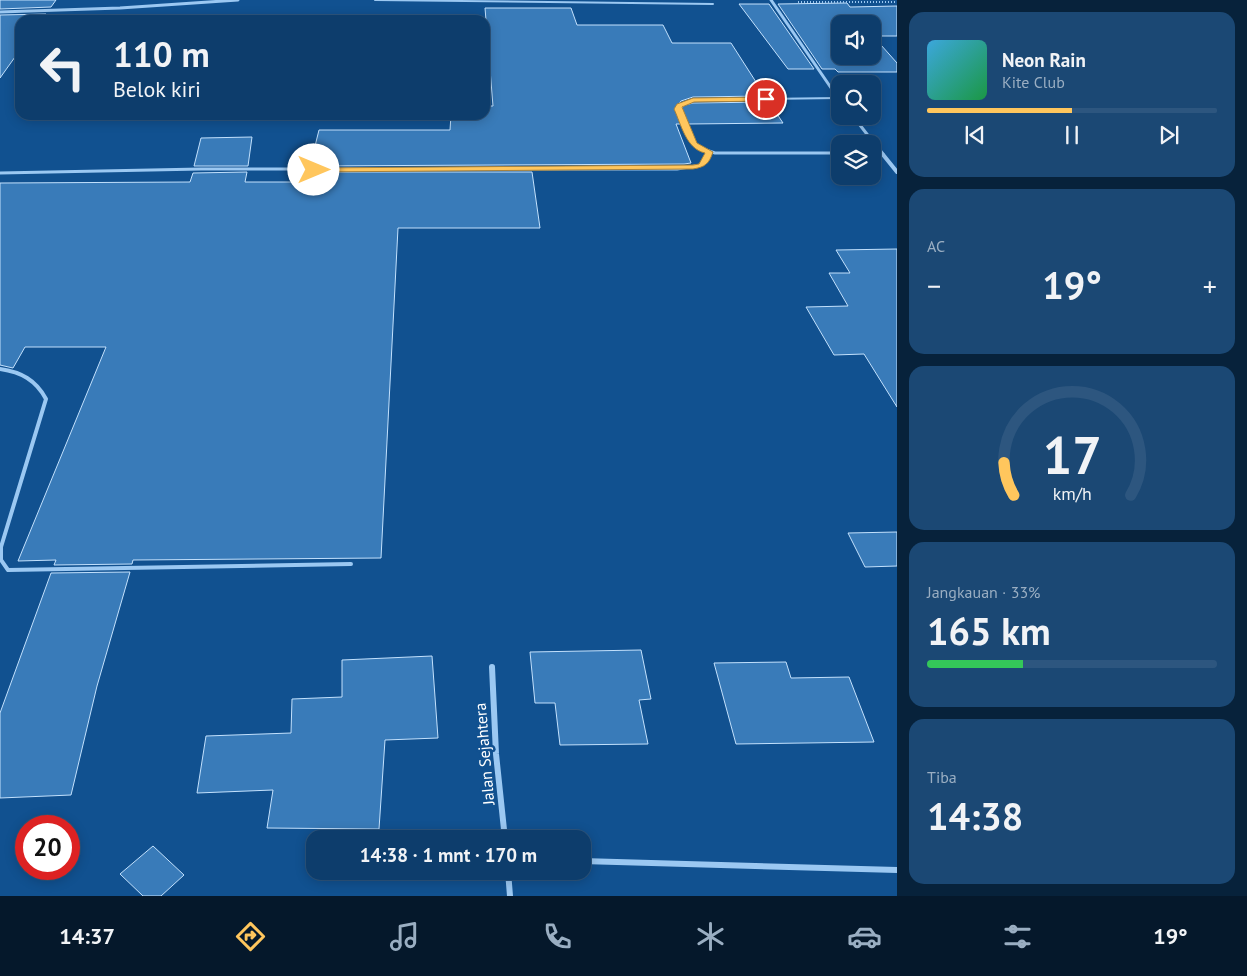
<!DOCTYPE html>
<html lang="id">
<head>
<meta charset="utf-8">
<style>
	body { margin:0; font-family:"PT Sans",sans-serif; background:#1b4874; color:#f1f3f6; height:100vh; display:flex; flex-direction:column; font-size:19px; white-space:nowrap }
	* { box-sizing:border-box; margin:0 }
	p { font-size:16px; color:#9aaec2 }
	.icon { flex:none; width:28px; height:28px; fill:none; stroke:currentColor; stroke-width:2; stroke-linecap:round; stroke-linejoin:round }
	.map { position:relative; flex:1; overflow:hidden }
	.drawer { display:flex; flex-direction:column; gap:12px; padding:12px; background:#07223b; width:350px }
	.drawer>* { flex:none }
	.hud { position:absolute; left:15px; top:15px; width:475px; height:105px; border-radius:15px; box-shadow:0 2px 12px #0003,0 0 0 1px #2d567f; background:#0d3d6c; color:#f1f3f6; overflow:hidden }
	.fabs { position:absolute; left:831px; top:15px; display:grid; gap:10px }
	.fabs a { display:grid; place-items:center; width:50px; height:50px; border-radius:10px; background:#0d3d6c; box-shadow:0 2px 12px #0003,0 0 0 1px #2d567f; font-size:25px }
	.speed { position:absolute; left:15px; top:815px; display:flex; gap:10px; font-size:25px; font-weight:700; text-align:center }
	.speed>* { display:grid; place-content:center; width:65px; height:65px; border-radius:50%; background:#0d3d6c; box-shadow:0 2px 12px #0003,0 0 0 1px #2d567f; line-height:1 }
	.speed .limit { border:8px solid #d22; background:#fff; color:#111 }
	.pin { position:absolute; display:grid; place-items:center; width:42px; height:42px; color:#fff; margin:-21px; border:2px solid #fff; border-radius:50%; box-shadow:0 1px 5px #0007 }
	.me { position:absolute; width:55px; margin:-28px; rotate:90deg; stroke-linejoin:round; filter:drop-shadow(0 0 4px #0008) }
	.turn { display:flex; align-items:center; gap:18px; height:105px; padding:0 15px; font-size:22px }
	.turn .icon { width:65px; height:65px; stroke-width:2.5 }
	.turn b { display:block; font-size:35px; line-height:42px }
	.big { font-size:38px; font-weight:600; line-height:1.1 }
	.drawer .card { flex:1; display:flex; flex-direction:column; justify-content:center; gap:8px; min-width:0; padding:0 18px; border-radius:15px; background:#1b4874 }
	.drawer .dial { align-items:center; gap:0 }
	.dial svg { height:130px; overflow:visible; fill:none; stroke:#2d567f; stroke-width:7; stroke-linecap:round; text-anchor:middle }
	.dial text { fill:#f1f3f6; stroke:none }
	.song { display:flex; align-items:center; gap:15px }
	.cover { width:60px; height:60px; border-radius:8px; background:linear-gradient(135deg,hsl(200 70% 55%),hsl(140 70% 35%)) }
	.played { height:5px; border-radius:2px; background:linear-gradient(90deg,#ffc65d 50%,#2d567f 50%) }
	.keys { display:flex; justify-content:space-around; direction:ltr }
	.heat { display:flex; justify-content:space-between; align-items:center; font-size:28px; direction:ltr }
	.charge { height:8px; border-radius:4px; background:linear-gradient(90deg,#34c759 33%,#2d567f 0) }
	.trip { position:absolute; left:306px; top:830px; width:285px; height:50px; border-radius:15px; background:#0d3d6c; box-shadow:0 2px 12px #0003,0 0 0 1px #2d567f; font-weight:600; line-height:50px; text-align:center }
	.menu { display:flex; height:80px; justify-content:space-around; align-items:center; background:#05182b; color:#9aaec2 }
	.menu .icon { width:35px; height:35px }
	.menu .active { color:#ffc65d }
	.menu b { font-size:22px; color:#f1f3f6 }
	main { display:flex; flex:1; min-height:0 }
	.map>svg:first-child { display:block }
</style>
</head>
<body>
<main>
<div class="map">
<svg width="897" height="896" viewBox="0 0 897 896">
	<rect width="100%" height="100%" fill="#115190"/>
	<path fill="#397bb9" stroke="#c3e1fd" fill-rule="evenodd" d="M0 0H56L51 7 0 9Z
		M847 3 850 7 897 6V36H873L897 63V72H838L835 69H822L778 4ZM840 24H872V56H840Z
		M739 4H769L814 69H788Z
		M485 8H571L577 25H663L672 43H731L765 96 693 97 681 101 675 109 682 124H676L691 163 684 164 310 166 319 130H450L451 115H485V106H493Z
		M46 14 41 20H20V50L0 78V15Z
		M769 102 783 123 688 124 681 109 685 105 693 103Z
		M252 137 248 166H194L201 138Z
		M247 172 245 182H306L309 172H532L540 228H398L381 558 133 560 132 564 54 565 56 560 18 561 106 347H25L13 368 0 365V183L190 182 193 173Z
		M897 249V407L864 354 834 355 806 307 848 306 829 273H850L836 250Z
		M897 532V566L865 567 848 533Z
		M130 572 97 686 71 795 0 798V713L51 573Z
		M641 650 651 699 639 700 648 744 560 745 555 703H535L530 652Z
		M432 656 438 738 385 740 379 829 267 828 273 790 197 793 206 736 291 733 292 699 342 697V660Z
		M786 662 791 678 849 677 874 742 736 744 714 663Z
		M153 846 184 875 161 896H143L120 874Z"/>
	<g fill="none" stroke-linecap="round" stroke-linejoin="round">
		<path stroke="#9bc8f2" stroke-width="2" stroke-dasharray="1 2" stroke-linecap="butt" d="M798 2H897"/>
		<path stroke="#9bc8f2" stroke-width="2" d="M375 0 713 4
			M693 142 678 109 683 103 693 100 838 98"/>
		<path stroke="#9bc8f2" stroke-width="3" d="M692 141 700 148 715 153H840
			M872 154H883
			M0 173 201 169H677L701 165 709 152"/>
		<path stroke="#9bc8f2" stroke-width="4" d="M0 369C21 372 36 380 46 399L1 547V560L8 570 351 564"/>
		<path stroke="#9bc8f2" stroke-width="3" d="M771 0 840 101
			M0 12 120 8 238 0
			M853 116 873 142"/>
		<path stroke="#9bc8f2" stroke-width="4" d="M872 141 897 172"/>
		<path stroke="#9bc8f2" stroke-width="6" d="M492 667 496 754 505 839
			M582 861 897 870
			M508 871 510 896"/>
	</g>
	<path fill="#ffc65d" stroke="#a6813c" d="M766 97 768 98V101L694 102 682 107 697 143 713 152C709 164 705 167 693 169L314 172 310 170 314 168 693 165 699 164 705 153C686 149 681 124 674 109L677 104 693 98Z"/>
	<g text-anchor="middle" stroke-width="5" stroke-linejoin="round" paint-order="stroke">
		<g font-size="16" fill="#fff" stroke="#115190">
			<text transform="translate(484 754) rotate(-95)" y="6">Jalan Sejahtera</text>
		</g>
	</g>
</svg>
<div class="fabs">
<a><svg class="icon" aria-label="sound" viewBox="0 0 24 24"><path d="M4 9h4l5-4v14l-5-4H4zM17 9q2 3 0 6"/></svg></a>
<a><svg class="icon" aria-label="search" viewBox="0 0 24 24"><circle cx="10" cy="10" r="6"/><path d="M15 15l6 6"/></svg></a>
<a><svg class="icon" aria-label="layers" viewBox="0 0 24 24"><path d="M12 4l9 5-9 5-9-5zM3 14l9 5 9-5"/></svg></a>
</div>
<div class="speed"><div class="limit">20</div></div>
<div class="pin" style="left:766px;top:99px;background:#d93025"><svg class="icon" aria-label="arrive" viewBox="0 0 24 24"><path d="M6 21V4h12l-3 4 3 4H6"/></svg></div>
<svg class="me" style="left:314px;top:170px" viewBox="-20 -20 40 40"><circle r="19" fill="#fff"/><path d="M0-13L10 11 0 6-10 11z" fill="#ffc65d"/></svg>
<div class="trip">14:38 · 1 mnt · 170 m</div>
<div class="hud">
<div class="turn"><svg class="icon" aria-label="left" viewBox="0 0 24 24"><path d="M17 20v-9H6M10 6l-5 5 5 5"/></svg><div><b>110 m</b>Belok kiri</div></div>
</div>
</div>
<section class="drawer">
<div class="card">
<div class="song"><i class="cover"></i><div><b>Neon Rain</b><p>Kite Club</p></div></div>
<div class="played"></div>
<div class="keys"><svg class="icon" aria-label="previous" viewBox="0 0 24 24"><path d="M18 5L8 12l10 7zM5 5v14"/></svg><svg class="icon" aria-label="pause" viewBox="0 0 24 24"><path d="M8 5v14M16 5v14"/></svg><svg class="icon" aria-label="next" viewBox="0 0 24 24"><path d="M6 5l10 7-10 7zM19 5v14"/></svg></div>
</div>
<div class="card"><p>AC</p>
<div class="heat"><a>−</a><b class="big">19°</b><a>+</a></div>
</div>
<div class="card dial"><svg viewBox="0 0 100 80">
<path d="M14 69A42 42 0 1 1 86 69"/>
<path d="M14 69A42 42 0 0 1 8 49" stroke="#ffc65d"/>
<text x="50" y="56" font-size="32" font-weight="700">17</text>
<text x="50" y="72" font-size="11">km/h</text>
</svg></div>
<div class="card"><p>Jangkauan · 33%</p><b class="big">165 km</b><div class="charge"></div></div>
<div class="card"><p>Tiba</p><b class="big">14:38</b></div>
</section>
</main>
<nav class="menu">
<b>14:37</b>
<svg class="icon active" aria-label="directions" viewBox="0 0 24 24"><path d="M12 3l9 9-9 9-9-9zM9 14v-3h6M13 9l2 2-2 2"/></svg>
<svg class="icon" aria-label="music" viewBox="0 0 24 24"><path d="M9 18V5l10-2v13"/><circle cx="6" cy="18" r="3"/><circle cx="16" cy="16" r="3"/></svg>
<svg class="icon" aria-label="phone" viewBox="0 0 24 24"><path d="M5 4h4l2 5-3 2q2 4 5 5l2-3 5 2v4C11 20 4 13 5 4z"/></svg>
<svg class="icon" aria-label="climate" viewBox="0 0 24 24"><path d="M12 3v18M4 7l16 10M4 17L20 7"/></svg>
<svg class="icon" aria-label="car" viewBox="0 0 24 24"><path d="M5 17H2v-5l4-1 3-4h7l3 4 3 1v5h-3M9 17h6M6 11h13"/><circle cx="7" cy="17" r="2"/><circle cx="17" cy="17" r="2"/></svg>
<svg class="icon" aria-label="filters" viewBox="0 0 24 24"><path d="M4 7h16M4 17h16"/><circle cx="9" cy="7" r="2"/><circle cx="15" cy="17" r="2"/></svg>
<b>19°</b>
</nav>
</body>
</html>
